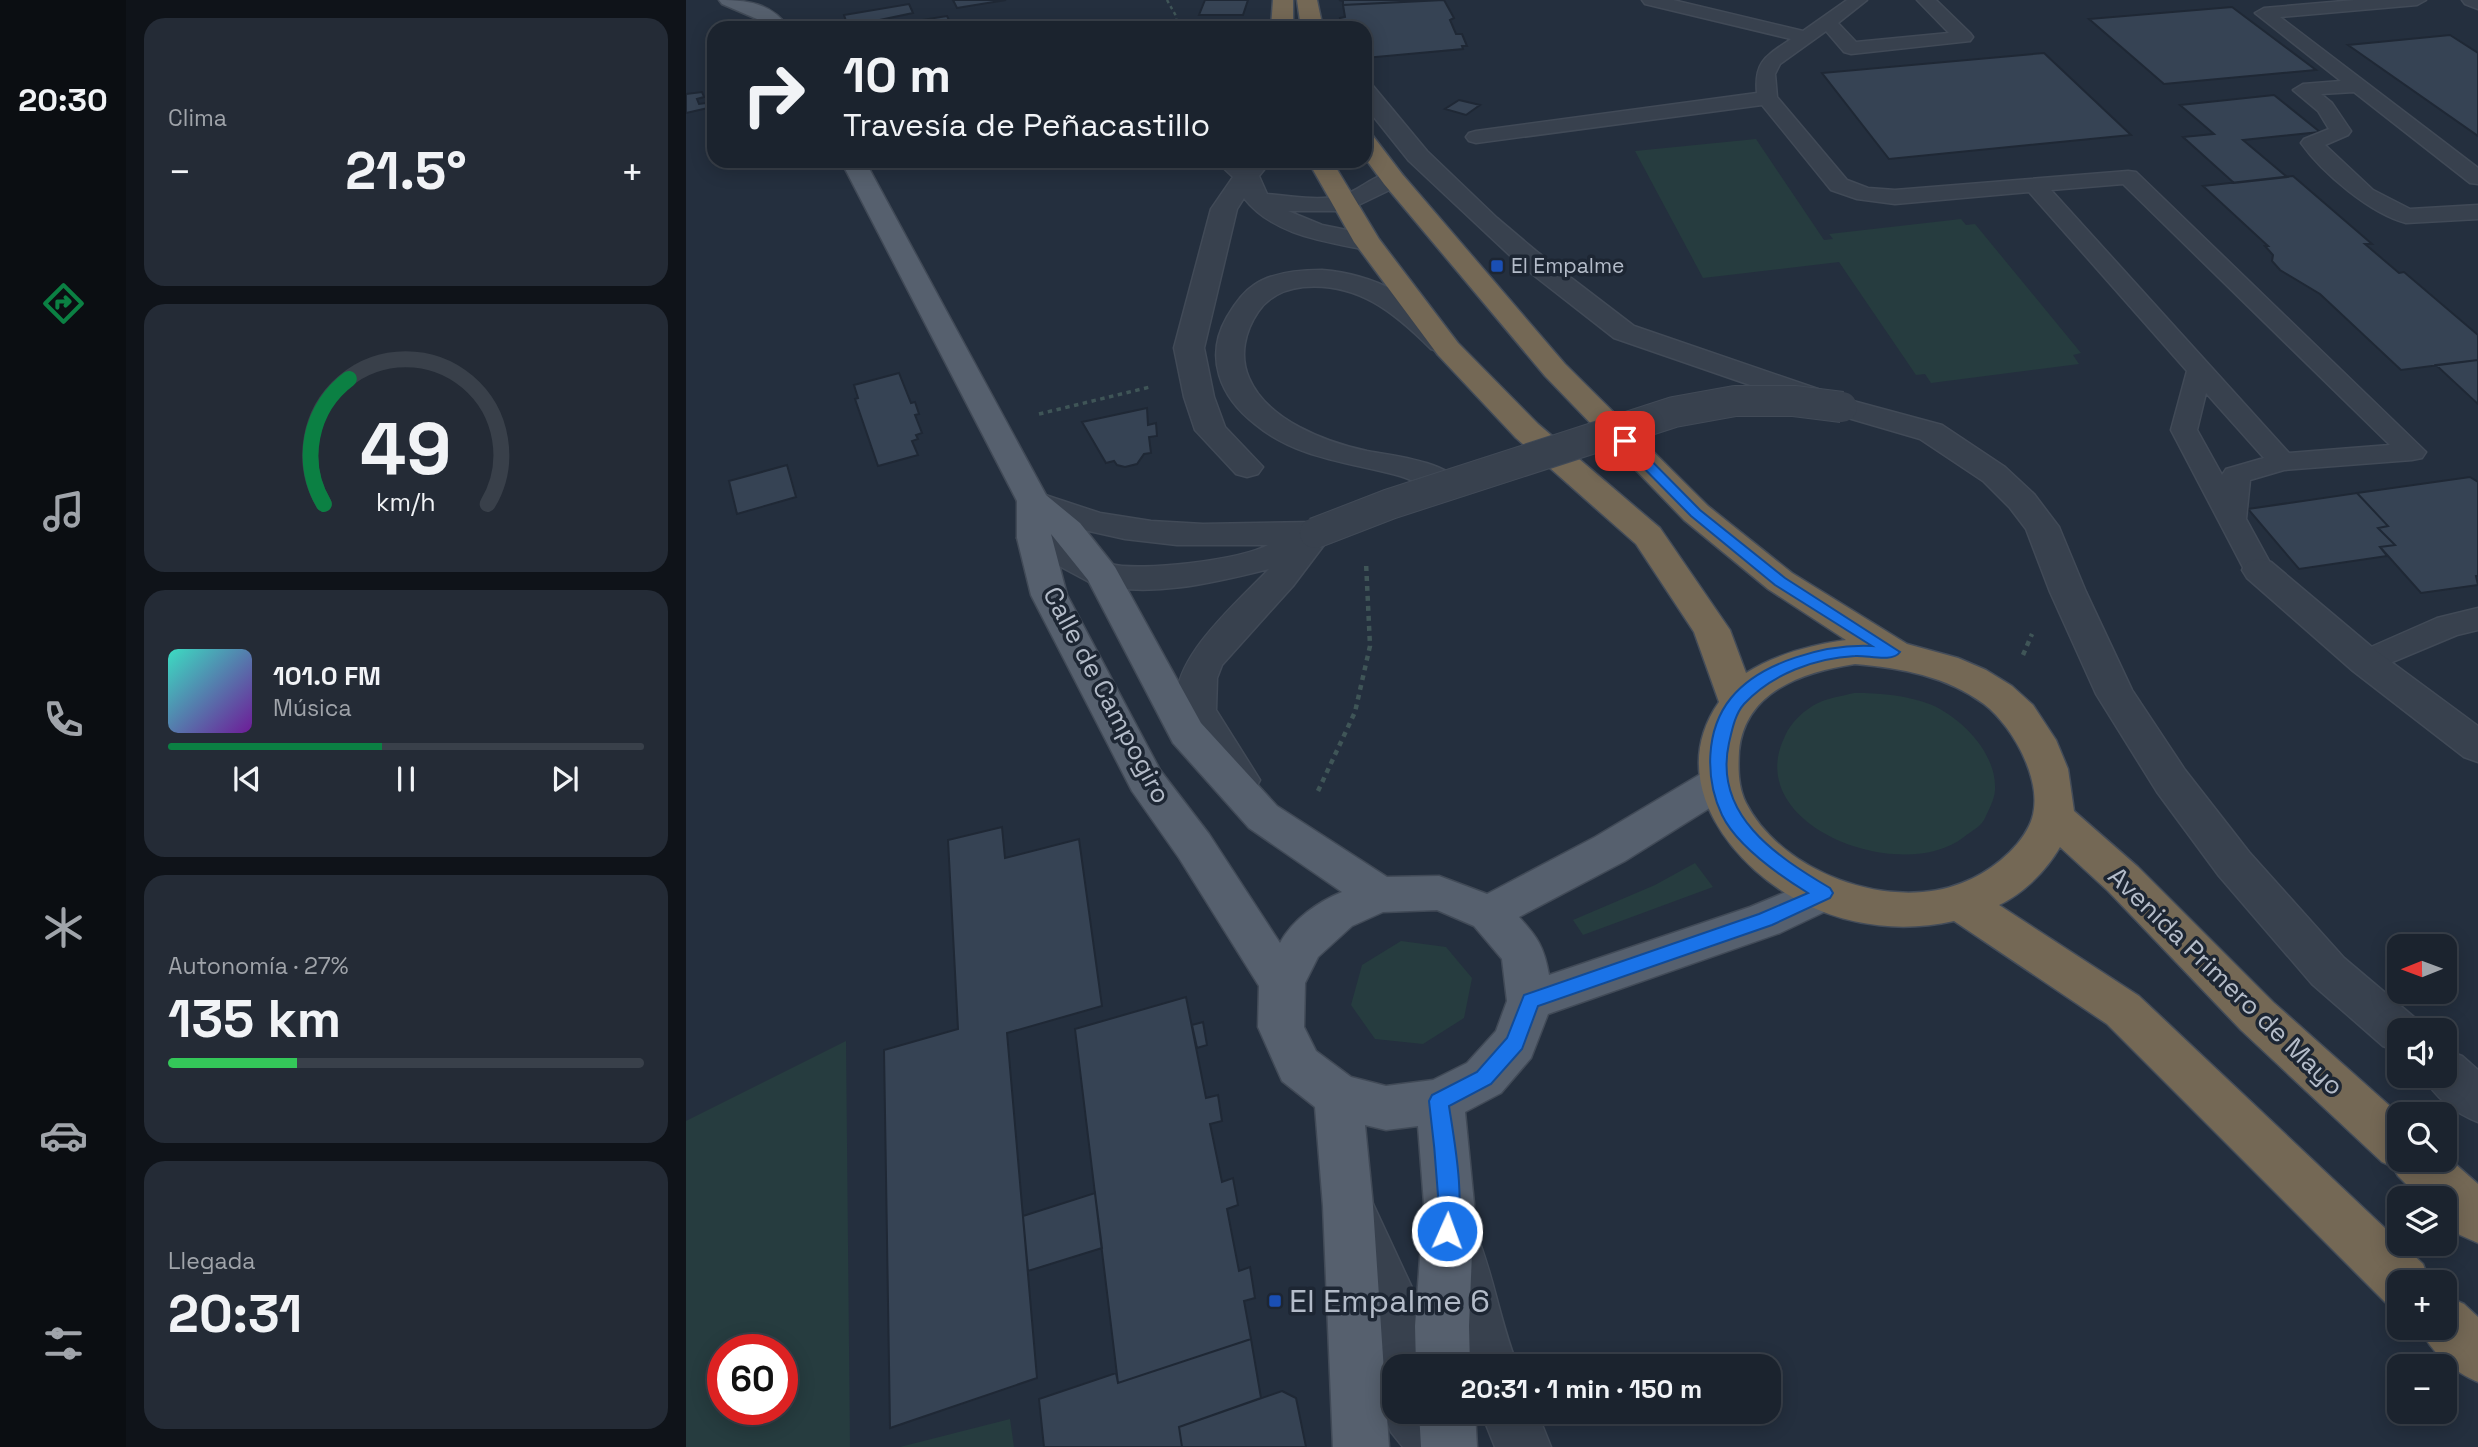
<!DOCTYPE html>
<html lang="es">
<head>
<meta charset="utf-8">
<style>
	body { margin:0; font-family:"Space Grotesk",sans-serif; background:#242b36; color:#f1f3f6; height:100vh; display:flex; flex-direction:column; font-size:26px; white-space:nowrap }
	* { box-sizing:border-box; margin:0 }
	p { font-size:23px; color:#a0a4aa }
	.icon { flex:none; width:38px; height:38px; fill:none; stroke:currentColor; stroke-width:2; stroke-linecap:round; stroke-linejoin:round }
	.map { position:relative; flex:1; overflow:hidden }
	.sheet { display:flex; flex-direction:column; gap:18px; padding:18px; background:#0f1319; width:560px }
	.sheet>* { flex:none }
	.banner { position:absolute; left:21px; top:21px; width:665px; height:147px; border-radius:21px; box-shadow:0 4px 18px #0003,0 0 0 2px #39404a; background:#1b232e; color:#f1f3f6; overflow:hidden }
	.needle { width:46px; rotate:269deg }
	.buttons { position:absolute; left:1701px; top:934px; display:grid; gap:14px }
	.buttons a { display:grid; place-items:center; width:70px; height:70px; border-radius:14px; background:#1b232e; box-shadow:0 4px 18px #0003,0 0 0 2px #39404a; font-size:35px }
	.speed { position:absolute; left:21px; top:1334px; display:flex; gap:14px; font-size:35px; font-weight:700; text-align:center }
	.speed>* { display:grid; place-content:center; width:91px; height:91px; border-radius:50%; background:#1b232e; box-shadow:0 4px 18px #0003,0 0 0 2px #39404a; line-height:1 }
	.speed .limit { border:10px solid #d22; background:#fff; color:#111 }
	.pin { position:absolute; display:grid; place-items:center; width:60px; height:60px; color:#fff; margin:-30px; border-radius:14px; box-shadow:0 4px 10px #0006 }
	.me { position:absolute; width:77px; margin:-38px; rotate:2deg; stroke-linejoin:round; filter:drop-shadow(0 0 5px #0008) }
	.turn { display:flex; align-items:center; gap:24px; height:147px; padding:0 21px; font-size:32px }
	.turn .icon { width:91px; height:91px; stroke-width:2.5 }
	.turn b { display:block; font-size:49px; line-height:60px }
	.big { font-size:52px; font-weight:700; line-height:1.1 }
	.sheet .tile { flex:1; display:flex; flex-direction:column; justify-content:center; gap:10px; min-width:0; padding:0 24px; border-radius:21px; background:#242b36 }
	.sheet .dial { align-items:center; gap:0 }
	.dial svg { height:182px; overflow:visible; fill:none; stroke:#39404a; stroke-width:7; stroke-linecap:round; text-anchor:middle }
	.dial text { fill:#f1f3f6; stroke:none }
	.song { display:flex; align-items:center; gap:21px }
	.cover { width:84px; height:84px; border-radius:10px; background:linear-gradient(135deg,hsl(170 70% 55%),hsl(280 70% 35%)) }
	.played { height:7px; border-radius:4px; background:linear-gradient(90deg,#0b8043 45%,#39404a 45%) }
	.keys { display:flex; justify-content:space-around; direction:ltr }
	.heat { display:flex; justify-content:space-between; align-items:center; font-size:38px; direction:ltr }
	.charge { height:10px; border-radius:5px; background:linear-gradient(90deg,#34c759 27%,#39404a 0) }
	.trip { position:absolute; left:696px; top:1354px; width:399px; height:70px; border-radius:21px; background:#1b232e; box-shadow:0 4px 18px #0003,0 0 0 2px #39404a; font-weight:700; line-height:70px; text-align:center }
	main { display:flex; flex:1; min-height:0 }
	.tab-bar { display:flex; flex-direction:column; width:126px; justify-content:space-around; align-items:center; background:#0b0e12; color:#a0a4aa }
	.tab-bar .icon { width:49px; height:49px }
	.tab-bar .current { color:#0b8043 }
	.tab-bar b { font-size:32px; color:#f1f3f6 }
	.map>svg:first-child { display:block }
</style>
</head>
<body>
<main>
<nav class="tab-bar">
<b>20:30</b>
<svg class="icon current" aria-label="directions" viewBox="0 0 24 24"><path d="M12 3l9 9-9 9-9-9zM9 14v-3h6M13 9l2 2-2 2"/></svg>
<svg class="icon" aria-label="music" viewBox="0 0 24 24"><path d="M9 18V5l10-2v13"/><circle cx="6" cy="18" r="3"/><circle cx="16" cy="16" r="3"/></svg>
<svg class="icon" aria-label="phone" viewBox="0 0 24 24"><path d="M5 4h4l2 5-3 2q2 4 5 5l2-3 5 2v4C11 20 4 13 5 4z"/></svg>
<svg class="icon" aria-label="climate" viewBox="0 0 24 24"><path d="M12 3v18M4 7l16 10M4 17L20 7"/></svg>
<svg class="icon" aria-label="car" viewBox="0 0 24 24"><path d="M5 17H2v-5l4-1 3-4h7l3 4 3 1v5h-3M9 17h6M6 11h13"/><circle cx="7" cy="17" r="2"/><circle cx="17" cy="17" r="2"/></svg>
<svg class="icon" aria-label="filters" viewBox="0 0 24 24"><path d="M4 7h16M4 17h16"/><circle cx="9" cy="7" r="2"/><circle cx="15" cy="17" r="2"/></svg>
</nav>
<section class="sheet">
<div class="tile"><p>Clima</p>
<div class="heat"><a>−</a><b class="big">21.5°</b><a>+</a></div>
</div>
<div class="tile dial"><svg viewBox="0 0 100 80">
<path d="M14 69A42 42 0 1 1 86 69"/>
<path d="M14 69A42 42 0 0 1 25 14" stroke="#0b8043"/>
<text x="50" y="56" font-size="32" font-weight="700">49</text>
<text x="50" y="72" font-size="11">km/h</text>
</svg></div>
<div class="tile">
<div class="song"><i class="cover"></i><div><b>101.0 FM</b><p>Música</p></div></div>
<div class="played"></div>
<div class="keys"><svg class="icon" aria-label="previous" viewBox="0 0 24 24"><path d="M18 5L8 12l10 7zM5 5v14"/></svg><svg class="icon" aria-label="pause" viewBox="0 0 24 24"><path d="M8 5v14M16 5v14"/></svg><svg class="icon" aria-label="next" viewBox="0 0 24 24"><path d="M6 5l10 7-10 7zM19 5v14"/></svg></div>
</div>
<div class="tile"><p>Autonomía · 27%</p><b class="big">135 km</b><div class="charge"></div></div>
<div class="tile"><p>Llegada</p><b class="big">20:31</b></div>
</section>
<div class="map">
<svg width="1792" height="1447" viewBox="0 0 1792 1447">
	<rect width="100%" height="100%" fill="#242f3e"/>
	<path fill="#263c3f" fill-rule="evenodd" d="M1070 139 1138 240 1147 239 1143 234 1275 219 1280 225 1289 224 1395 353 1387 355 1393 364 1245 383 1239 374 1230 375 1153 262 1017 278 949 151Z
		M1168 693C1195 693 1220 695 1246 705 1277 719 1311 754 1309 790 1309 798 1302 812 1298 820 1294 827 1284 832 1278 837 1216 886 1054 826 1099 736 1105 722 1118 710 1132 703 1142 698 1156 696 1168 693Z
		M1009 863 1027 887 897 935 887 920 969 885Z
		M715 941 760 947 786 978 778 1018 737 1044 689 1039 665 1005 676 965Z
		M160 1041 164 1447H0V1121ZM96 1349V1409H37V1349Z
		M324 1419 328 1447H214Z"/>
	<path fill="#364354" stroke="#1f2835" stroke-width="2" d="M267 0H320L271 8Z
		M519 0H562L557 15H513Z
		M653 0H754L657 5V1Z
		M758 0 768 18 764 20 770 34H776L781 46H776L777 49 679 58V28H657L654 18 659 17 657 5Z
		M223 4 227 13 184 22 161 24 158 15Z
		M1546 7 1630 70 1478 84 1403 19Z
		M261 16 264 22 227 28H219L217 23Z
		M515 21H555L552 28H512Z
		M1764 35 1792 53V136L1662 45Z
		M1358 53 1445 135 1203 159 1136 73Z
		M16 92 18 97 11 99 13 104 20 103 22 108 0 113V94Z
		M1588 95 1634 132 1557 140 1601 177 1548 183 1497 137 1528 134 1494 105Z
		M773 100 794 105 780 115 759 109Z
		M1607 176 1686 244H1679L1713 273 1718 272 1792 335V360L1715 370 1634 294 1594 270 1586 261 1587 255 1579 246H1582L1517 186Z
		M1792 360V404L1750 365Z
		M213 373 225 403 229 402 233 414 229 415 236 433 230 435 232 439 226 441 232 455 192 466 169 399 172 398 168 385Z
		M461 408 462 425 470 423 471 436 463 437 465 453 458 454 451 464 439 467 431 465 428 461 420 463 396 422Z
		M101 465 110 497 51 514 43 481Z
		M1784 477 1792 482V576H1790L1792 585 1735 593 1694 547 1709 545 1692 528 1702 526 1671 493Z
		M1671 493 1702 526 1692 528 1709 545 1694 547 1701 556 1613 569 1562 509Z
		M316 827 319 858 393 839 416 1006 321 1033 351 1378 204 1428 198 1050 272 1029 262 840Z
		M500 997 520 1098 532 1095 536 1121 524 1124 536 1182 547 1178 552 1205 541 1209 553 1271 564 1267 569 1298 558 1301 565 1339 432 1383 389 1029Z
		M517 1022 521 1045 511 1048 506 1025Z
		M409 1193 416 1248 342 1271 337 1216Z
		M565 1339 575 1398 493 1427 496 1447H358L353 1399 430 1373 432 1383Z
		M596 1391 610 1398 620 1447H496L493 1427Z"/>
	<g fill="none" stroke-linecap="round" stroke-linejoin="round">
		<g stroke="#414a57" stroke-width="3">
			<path id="lane" d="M956 0H987L1117 31 1161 0H1181L1152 23 1170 42 1263 33 1231 0H1250L1284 33 1287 37 1284 41 1165 54 1158 52 1140 31 1094 64 1089 74 1091 97 1161 180 1182 188 1209 190 1442 171 1450 172 1740 452 1736 458 1726 460 1598 470 1564 480 1560 519 1588 570 1584 577 1573 580 1562 577 1485 430 1501 371 1343 192 1209 204 1171 199 1145 190 1076 105 790 143 783 141 780 137 783 133 790 131 1071 93C1068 61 1080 56 1105 39L959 4ZM1437 184 1704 445 1603 453 1365 190ZM1520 393 1578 458 1540 469 1536 475 1511 430Z
				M1669 0H1740L1731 5 1594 17 1792 168V184L1784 183 1668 92 1635 94 1646 103 1665 131 1662 135 1639 145 1687 190 1724 209 1792 205V219L1720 223C1685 214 1636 173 1615 143L1618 139 1643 129 1632 111 1607 90 1617 84 1655 81 1569 13 1578 8Z
				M1792 608V630L1771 635 1680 673 1669 670 1664 662 1669 654 1751 618Z"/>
		</g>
		<g stroke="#414a57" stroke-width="3">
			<path id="street" d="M1776 0H1792V9L1779 4Z
				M679 84 687 86 741 151 811 218 850 251 948 326 1167 401 1256 425 1319 467 1348 494 1373 527 1400 592 1446 690 1499 770 1563 852 1658 958 1729 1018 1736 1031H1713V1052L1697 1046 1626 984 1533 876 1471 792 1410 694 1364 592 1340 529 1324 508 1297 481 1234 439 1145 413 928 338 832 263 723 161 679 106Z
				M530 161H585L573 176 581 194C604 196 631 201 654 196 676 191 692 168 716 174L719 179 716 184 660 211H602L636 225 690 236 694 242 690 248 681 250C637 241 587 235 558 198L551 209 518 348 528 397 539 427 577 467 572 474 561 477 550 474 509 430 498 397 488 348 525 209 547 177Z
				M636 270C687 274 739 299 769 343L765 349 755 352 745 349C708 312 671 282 617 287 599 289 582 297 572 312 559 331 553 356 563 378 581 420 639 442 681 451 708 456 761 461 778 486L774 493C750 499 735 482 714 476 664 462 611 459 569 424 534 397 518 357 541 317 548 305 557 292 568 285 587 272 613 270 636 270Z
				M347 491 414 513 465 521 517 524 629 522 641 525 646 533 641 541 607 586 536 665 531 678 530 710 574 780 568 791 554 795 540 791C527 769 501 735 493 713 476 665 553 601 583 569 527 583 461 599 405 583L336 546 331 538 336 530C369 522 394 556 424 564 454 572 554 560 582 545H491L439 539 394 529 335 508 331 501 335 494Z
				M1573 559 1585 562 1693 653 1792 726V762L1778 757 1667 671 1561 578 1556 570 1561 562Z
				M1759 1050 1776 1056 1792 1070V1122C1771 1114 1747 1097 1738 1076H1759Z
				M669 1196 687 1204 728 1292 737 1367H709V1412H760L772 1427 780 1447H717L705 1432 697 1412 705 1392 691 1386 683 1367 676 1294 643 1221 651 1204Z
				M772 1226 790 1233C808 1276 814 1323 832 1367H778L767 1340 746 1251 754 1233Z
				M795 1412H851L865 1447H809Z"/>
		</g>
		<g stroke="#414a57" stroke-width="3">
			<path id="primary" d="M33 0C62 0 85 3 103 28H81L78 22 36 4Z
				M155 161H179L360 495 394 523 429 567 515 723 591 806 701 877 753 876 801 894 909 837 1018 772 1032 768 1046 772 1052 783 1046 794 939 861 833 917C852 938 858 947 863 975L1064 907 1138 876 1153 881 1159 893 1153 905 1094 933 862 1014 845 1058 815 1093 779 1112 788 1204 783 1326 784 1367H730L729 1326 738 1204 732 1126 700 1130 679 1125 687 1206 703 1447H647L637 1206 629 1107 596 1081 572 1027 573 986 493 858 446 791 345 595 331 538V501ZM365 534 402 580 487 743 563 828 656 892C632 902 607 919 594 943L523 834 474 770 381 595ZM751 910 788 926 816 959 821 1001 810 1031 781 1063 747 1080 700 1086 665 1077 630 1051 618 1027 619 983 632 957 666 926 697 912Z
				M733 1412H789L791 1447H735Z"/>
		</g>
		<g stroke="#434c59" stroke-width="3">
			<path id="highway" d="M587 0H607V28H585Z
				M611 0H631L637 28H615Z
				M679 134 687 136 716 174 879 364 1022 506 1106 573 1221 644 1272 658 1300 670 1326 686 1347 705 1370 740 1382 769 1388 811 1452 867 1587 1002 1714 1115 1713 1160H1759V1155L1792 1184V1243L1774 1235 1759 1221V1199H1735L1712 1176 1707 1167 1696 1162 1555 1030 1422 891 1374 847C1360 871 1338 893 1313 905L1453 996 1737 1264 1744 1283H1713V1307L1699 1302 1421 1024 1268 921C1219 932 1167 927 1121 905 1048 870 977 782 1033 702L1008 632 950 544 830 438 752 355 668 242 622 161H646L693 239 772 343 852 424 974 528 1044 630 1060 673C1090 654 1125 645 1160 640L1082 589 998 520 859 376 698 184 679 158ZM1169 664C1215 668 1260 676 1298 704 1328 727 1362 788 1343 826 1331 851 1302 873 1276 883 1204 912 1096 873 1060 803 1052 787 1052 769 1053 751 1059 691 1117 672 1169 664Z
				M1759 1296 1778 1304 1792 1317V1382C1768 1372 1745 1353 1734 1328H1759Z"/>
		</g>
		<path stroke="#3f5557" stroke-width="2.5" stroke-dasharray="3.5 3.5" stroke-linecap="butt" d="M481 0 490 16 491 28"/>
		<path stroke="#3f5557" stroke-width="3.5" stroke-dasharray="4.5 4.5" stroke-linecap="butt" d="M353 414 464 387"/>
		<path stroke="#3f5557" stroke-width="4.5" stroke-dasharray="5 5" stroke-linecap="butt" d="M1337 655 1346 634
			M632 791 669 712 684 646 680 562"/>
		<use href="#lane" fill="#38414e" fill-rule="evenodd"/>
		<use href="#street" fill="#38414e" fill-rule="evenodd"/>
		<use href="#primary" fill="#56606e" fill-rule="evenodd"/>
		<use href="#highway" fill="#746855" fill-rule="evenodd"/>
		<g stroke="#414a57" stroke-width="32" stroke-linecap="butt">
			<path id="street-bridge" d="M629 533 704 504 988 412 1049 401H1108L1156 407"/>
		</g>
		<use href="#street-bridge" stroke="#38414e" stroke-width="30"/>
	</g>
	<path fill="#1a73e8" stroke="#114b97" stroke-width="2" d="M939 437 944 439 1014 510 1099 578 1214 652C1206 663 1182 655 1169 656 1129 658 1086 674 1058 704 1049 714 1046 730 1043 743 1027 815 1090 856 1144 888L1147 893 1144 898 1086 925 852 1006 836 1049 805 1084 763 1106C768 1139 781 1207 768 1238L761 1241 753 1238C748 1225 752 1209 752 1195 750 1163 747 1132 743 1101L746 1095 791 1072 821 1038 838 995 1073 914 1122 893C1093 875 1051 846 1036 815 1019 779 1019 730 1045 698 1075 661 1141 644 1186 646L1089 585 1005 516 934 444V439Z"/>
	<g fill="#1a4fb4" stroke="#1d2633" stroke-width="2.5">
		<rect x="804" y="259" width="14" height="14" rx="3.5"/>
		<rect x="582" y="1294" width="14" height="14" rx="3.5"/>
	</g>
	<g text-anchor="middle" stroke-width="7" stroke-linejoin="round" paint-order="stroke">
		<g font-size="21" fill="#b4bcc9" stroke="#1d2633" text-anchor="start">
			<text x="825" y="273">El Empalme</text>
		</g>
		<g font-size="26" fill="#b4bcc9" stroke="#1d2633">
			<text transform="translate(421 695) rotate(62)" y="9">Calle de Campogiro</text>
			<text transform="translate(1540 981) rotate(44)" y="9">Avenida Primero de Mayo</text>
		</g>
		<g font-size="32" fill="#b4bcc9" stroke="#1d2633" text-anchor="start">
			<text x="603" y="1312">El Empalme 6</text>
		</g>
	</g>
</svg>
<div class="buttons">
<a><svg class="needle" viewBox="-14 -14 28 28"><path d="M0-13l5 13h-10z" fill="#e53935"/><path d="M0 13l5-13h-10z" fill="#a0a4aa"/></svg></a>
<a><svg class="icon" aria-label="sound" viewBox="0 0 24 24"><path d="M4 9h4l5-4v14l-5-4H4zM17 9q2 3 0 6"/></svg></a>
<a><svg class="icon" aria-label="search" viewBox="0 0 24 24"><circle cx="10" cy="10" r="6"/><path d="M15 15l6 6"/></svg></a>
<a><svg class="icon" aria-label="layers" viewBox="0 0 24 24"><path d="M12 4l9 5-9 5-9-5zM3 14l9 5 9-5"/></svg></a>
<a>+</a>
<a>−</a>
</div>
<div class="speed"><div class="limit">60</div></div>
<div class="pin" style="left:939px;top:441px;background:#d93025"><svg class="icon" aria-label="arrive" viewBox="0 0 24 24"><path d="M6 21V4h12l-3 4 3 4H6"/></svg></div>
<svg class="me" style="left:761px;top:1231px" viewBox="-20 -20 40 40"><circle r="17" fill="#1a73e8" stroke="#fff" stroke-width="3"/><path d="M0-11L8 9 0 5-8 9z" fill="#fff"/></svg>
<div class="trip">20:31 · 1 min · 150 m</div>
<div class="banner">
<div class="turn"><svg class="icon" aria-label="right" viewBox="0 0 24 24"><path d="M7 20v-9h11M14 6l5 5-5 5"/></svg><div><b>10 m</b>Travesía de Peñacastillo</div></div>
</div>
</div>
</main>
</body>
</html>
